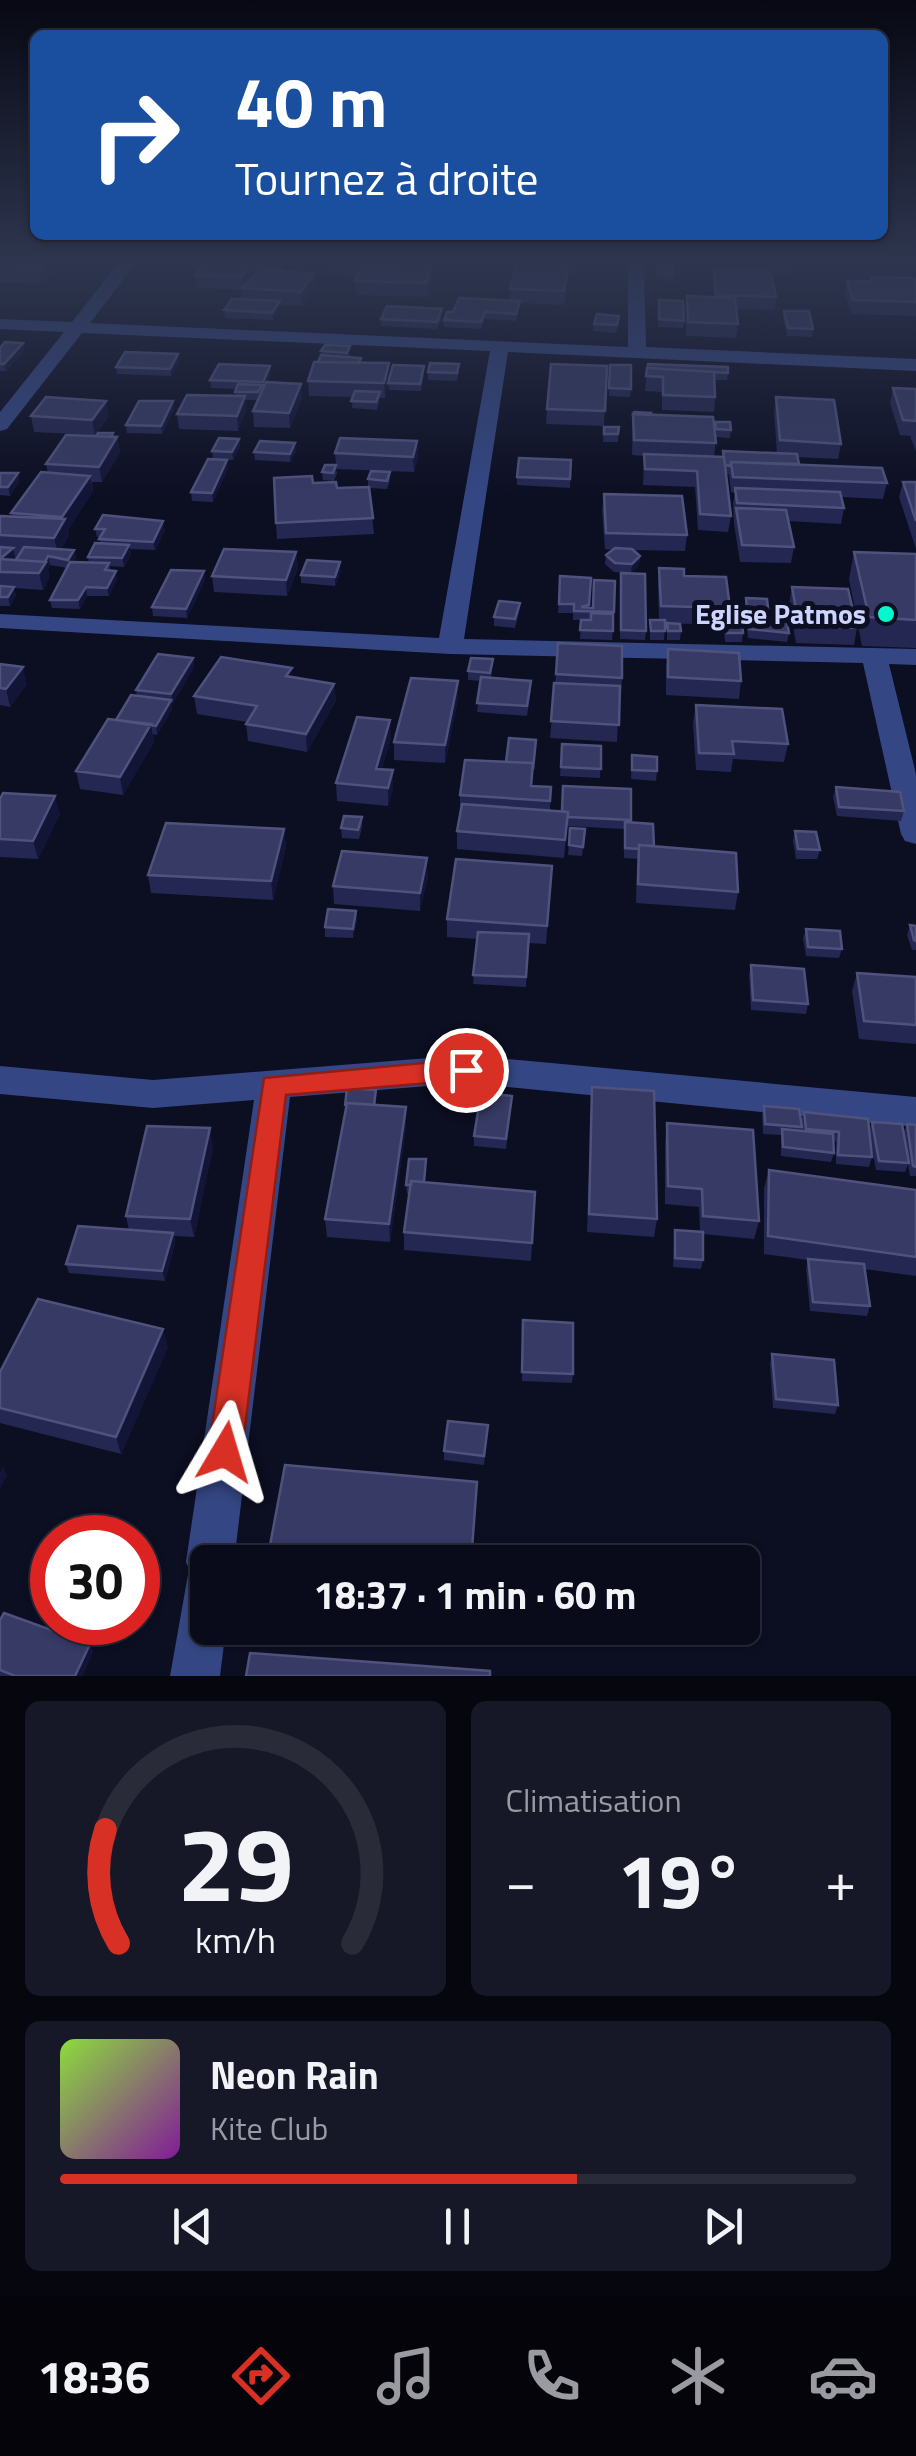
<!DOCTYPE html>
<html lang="fr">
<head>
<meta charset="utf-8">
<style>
	body { margin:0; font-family:"Titillium Web",sans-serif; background:#171827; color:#f1f3f6; height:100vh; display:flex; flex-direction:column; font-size:38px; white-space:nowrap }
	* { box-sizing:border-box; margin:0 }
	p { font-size:32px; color:#999aa2 }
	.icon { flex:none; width:55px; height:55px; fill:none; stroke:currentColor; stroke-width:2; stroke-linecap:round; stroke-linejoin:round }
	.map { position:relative; height:1676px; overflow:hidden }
	.sheet { display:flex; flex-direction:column; gap:25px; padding:25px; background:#05060e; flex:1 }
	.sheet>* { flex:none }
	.guide { position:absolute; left:30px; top:30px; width:858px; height:210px; border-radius:15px; box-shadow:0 2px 8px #0004,0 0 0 2px #292b39; background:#1a4fa0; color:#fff; overflow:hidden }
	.speed { position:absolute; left:30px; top:1515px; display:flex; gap:20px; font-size:50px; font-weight:700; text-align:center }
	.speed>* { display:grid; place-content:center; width:130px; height:130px; border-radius:50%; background:#090a1a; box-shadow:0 2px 8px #0004,0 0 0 2px #292b39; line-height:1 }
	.speed .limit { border:15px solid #d22; background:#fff; color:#111 }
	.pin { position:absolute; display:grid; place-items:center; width:85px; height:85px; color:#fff; margin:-42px; border:5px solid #fff; border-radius:50%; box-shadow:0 2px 10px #0007 }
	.me { position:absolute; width:110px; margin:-55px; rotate:7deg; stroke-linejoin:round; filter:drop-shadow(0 0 8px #0008) }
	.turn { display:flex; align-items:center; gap:35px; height:210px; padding:0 40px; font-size:45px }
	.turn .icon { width:130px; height:130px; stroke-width:2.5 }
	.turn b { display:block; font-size:70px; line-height:85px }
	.big { font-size:75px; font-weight:700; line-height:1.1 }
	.sheet .tile { flex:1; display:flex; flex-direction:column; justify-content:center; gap:15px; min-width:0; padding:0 35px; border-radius:15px; background:#171827 }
	.sheet .dial { align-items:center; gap:0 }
	.dial svg { height:260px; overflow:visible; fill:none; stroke:#292b39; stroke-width:7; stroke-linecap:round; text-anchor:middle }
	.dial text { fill:#f1f3f6; stroke:none }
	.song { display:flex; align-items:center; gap:30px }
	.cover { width:120px; height:120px; border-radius:15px; background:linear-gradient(135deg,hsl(90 70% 55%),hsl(290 70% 35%)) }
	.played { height:10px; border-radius:5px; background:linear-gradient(90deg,#d93025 65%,#292b39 65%) }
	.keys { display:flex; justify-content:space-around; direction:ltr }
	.heat { display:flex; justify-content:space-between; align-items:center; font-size:55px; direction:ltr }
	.sheet .tiles { flex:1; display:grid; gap:25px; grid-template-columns:1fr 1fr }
	.tile:last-child { grid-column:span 2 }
	.trip { position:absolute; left:190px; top:1545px; width:570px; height:100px; border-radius:15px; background:#090a1a; box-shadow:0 2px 8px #0004,0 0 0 2px #292b39; font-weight:700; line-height:100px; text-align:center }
	.menu { display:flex; height:160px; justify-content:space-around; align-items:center; background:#04040a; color:#999aa2 }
	.menu .icon { width:70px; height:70px }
	.menu .active { color:#d93025 }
	.menu b { font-size:45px; color:#f1f3f6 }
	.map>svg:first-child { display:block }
</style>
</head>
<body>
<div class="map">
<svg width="916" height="1676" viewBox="0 0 916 1676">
	<rect width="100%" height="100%" fill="#0c0e22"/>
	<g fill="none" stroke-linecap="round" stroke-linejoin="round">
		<path fill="#344784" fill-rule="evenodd" d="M120 261H137L90 323 628 347V261H644L646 347 916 359V371L508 352 464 639 916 649V665L889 664 916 774V844L905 841 901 834 863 663 450 654 0 628V614L439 638 490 351 82 333 7 429 0 431V412L64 332 0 329V319L72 322Z
			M466 1055 916 1097V1127L466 1083 290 1097 234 1562H208V1628H226L220 1676H170L189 1569 186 1562 254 1100 153 1108 0 1094V1066L153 1080Z"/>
	</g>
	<path fill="#242751" d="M0 261H60L42 283 0 282Z
		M204 261H260L249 281 258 274 257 269 286 268 284 271 315 273 316 286 302 306 280 305V308L273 320 225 318 224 310 242 299 241 290 197 288 195 275Z
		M362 261 356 275 327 274V267Z
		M366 261H383V265L431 266 432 280 428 297 356 295 355 281 366 265Z
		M509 261H535L568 276 564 305 520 303 516 321 485 319 481 329 444 327V320L453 312 510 301V289L516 262Z
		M748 261H792L790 274H771L776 297 774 310 736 309 738 324 736 338 686 336 687 296 714 297 712 282 714 269 749 270Z
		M657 266 673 274V281L657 280Z
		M871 277 916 302V316L851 314 845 294 847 281H870Z
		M659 300 684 321 683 328 658 327Z
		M784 311 813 329 812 337 787 336 783 318Z
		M442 317 437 329 381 326V319Z
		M619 323 616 333 593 331 594 324Z
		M23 343 24 351 6 371H0V348Z
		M321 351 350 354 349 357 361 363H389L385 398H380L377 410 352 408 353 397 309 396 308 381 321 355Z
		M179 362 171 376 117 374 116 367Z
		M610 365 631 389 630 397 609 396Z
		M607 366 604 426 546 424 547 409Z
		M647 368 728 373 727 380H714L715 397 714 412 662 410V392L645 391Z
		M459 371 457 381 428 380V372Z
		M424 373 421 391 389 390 388 383Z
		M271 374 267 382 302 398 290 428 254 427 253 411 258 400H245L246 411 238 431 179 429 177 414 236 396V389L211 388 210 380Z
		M893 388 916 389V451L911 439V436L900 435 890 403Z
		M776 397 841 444 838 459 797 457 799 464 887 483 883 499 841 497 844 508 841 524 788 521 794 547 791 563 740 562 734 524 733 503 735 493 731 492 729 474H726L731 516 728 532 698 530 695 487 643 485 644 456 632 455 633 414 650 415 731 430 730 438 716 437 714 457H722L723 451 777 453 774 412Z
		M173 401 174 409 162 434 127 433 126 425Z
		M31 416H109L95 435 34 432Z
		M604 427H619L618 442H603Z
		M113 433 114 437H117L120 452 102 482H92L93 491 68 530 69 535 61 549 74 550 76 558 73 562 89 563 88 557 100 544V538L97 537 95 529 165 530 155 550 130 549 131 554 124 567 110 566V570L117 579 109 596H87L80 609 52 608 50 600 67 568 50 565 48 569 49 578 43 590 14 588 16 596 10 606H0V516L12 517 11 513 48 473 46 464 96 436Z
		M239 439 240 447 233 460 213 459 212 451Z
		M417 441 418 456 414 472 336 469 337 473 334 481 323 480 322 472 336 465 335 453Z
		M296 451 290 462 255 460 254 452Z
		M571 460 570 488 517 485V477Z
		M228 468 213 502 192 501 191 492Z
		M390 472V480L387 489 369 488 374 534 277 539 276 523 313 483 337 488 368 487V479Z
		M0 473H18L19 482 10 496 0 495Z
		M903 482H916V549L899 497Z
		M604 494 687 535 685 551 633 550 640 556 639 565 631 573 614 572 605 564 606 555 613 550 605 549 602 510Z
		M296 552 298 569 287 596 214 592 212 576Z
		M854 552 916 554V648L862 646 849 579Z
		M659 568 684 576 730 608 728 620 743 633 742 642H725L724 625 665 623 664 640H650V620H659L658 585Z
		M341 571 335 586 301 583V575Z
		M560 576 589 607 614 612 612 640 580 639 581 620H573V613H558Z
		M205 580 187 618 153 616 152 607Z
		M620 582 646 631 645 640 620 639Z
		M792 587 857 628 854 645 796 643 789 604Z
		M746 598 789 633 787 642 748 638 745 607Z
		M520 603 519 612 515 628 494 626V617Z
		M667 623 681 631 680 640H667Z
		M668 649 741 681 739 699 666 695V666Z
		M193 658 194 667 173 703H171L172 709 157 735 153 734 154 742 123 795 80 789 76 771 116 720 137 696 136 690Z
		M493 659 491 678 531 690 527 716 477 712 481 681 468 680V671Z
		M0 664 27 684 10 707 0 705Z
		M556 674 622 678 621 695H619L617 742 550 738Z
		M334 684 336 701 307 752 248 741 246 724 247 722 197 714 194 696Z
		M458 698 445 763 394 760V742Z
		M696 705 788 744 784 762 733 759 731 772 696 770 693 723Z
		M391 738 382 769 393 788 388 806 337 801 336 783Z
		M562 744 601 746 600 778 560 776Z
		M632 755 657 771 656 781 631 779Z
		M532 786 551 787 550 810 562 811 631 789V823L654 846 738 892 735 910 636 903 637 859 624 858V829L567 826 564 858 457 849V831L460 813V795Z
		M836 787 904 811 901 821 837 816 833 797Z
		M0 799 60 814 38 859 0 857Z
		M362 817V827L359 839 342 838 341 828Z
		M570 828 585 829 582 856 568 855Z
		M284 829 286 847 273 900 151 893 148 875Z
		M795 831 820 850 817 859H796L793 841Z
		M552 866 546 944 528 943 526 987 473 984 477 939 447 937V919Z
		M428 876 420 911 334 904 333 886Z
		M356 911 357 920 353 938 325 937V927Z
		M910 925 916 926V950H912L907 935Z
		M806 929 842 949 839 958 806 956 803 938Z
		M751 965 808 1004 806 1014 751 1010 749 975Z
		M857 973 916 977V1044L859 1039 852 991Z
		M592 1087 657 1219 654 1237 587 1232Z
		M376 1090V1105L406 1107V1126L390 1242 327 1237 325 1219 345 1111V1106Z
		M512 1096 506 1149 474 1146V1136Z
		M764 1106 802 1127 801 1131H802L801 1121 804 1112 868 1119 872 1157 869 1167 836 1164V1141H833L834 1153 831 1162 781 1156V1135L763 1134 762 1115Z
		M872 1122 903 1134 907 1124 916 1125V1176H910L908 1164 905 1172 876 1170 869 1131Z
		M667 1123 759 1221 754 1239 703 1234V1260L701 1269 673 1267 675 1230 700 1231 699 1207 665 1204V1142Z
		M213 1147 194 1237 174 1236 175 1243 165 1281 69 1273 66 1264 129 1230 126 1216Z
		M426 1169 425 1183 532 1243 531 1261 404 1250V1232L409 1194H407L406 1185Z
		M769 1170 916 1190V1276L864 1269 870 1306 867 1316 810 1311 806 1269 808 1260 764 1254V1188Z
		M523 1320 573 1374 572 1383 522 1381Z
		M168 1347 121 1454 0 1423V1372Z
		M772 1354 838 1405 835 1414 773 1408 770 1364Z
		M488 1425 484 1465 444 1460V1451Z
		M477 1482 472 1562H270L268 1556Z
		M0 1620 90 1644 93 1652 82 1676H0Z"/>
	<path fill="#131536" d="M47 261H60L42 283 40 270Z
		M252 261H260L244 290 242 277Z
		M431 266 432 280 428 297 427 283Z
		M315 273 316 286 302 306 301 292Z
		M280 301V308L273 320 272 313Z
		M23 343 24 351 6 371 4 364Z
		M178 354 179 362 171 376 170 369Z
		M389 363V378L385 398 384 383Z
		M270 366 271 374 264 390 263 382Z
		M301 384 302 398 290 428 289 413Z
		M245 396 246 411 238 431 237 416Z
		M106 401 109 416 95 435 92 420Z
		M173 401 174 409 162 434 161 426Z
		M113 433 114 441 117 437 120 452 102 482 99 467Z
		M239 439 240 447 233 460 232 452Z
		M417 441 418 456 414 472 413 457Z
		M295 443 296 451 290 462V454Z
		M227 460 228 468 213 502 212 493Z
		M18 473 19 482 10 496 8 487Z
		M90 476 93 491 68 530 69 535 58 554 54 538 63 522 62 517Z
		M163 521 165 530 155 550 153 542Z
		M129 545 131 554 124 567 122 558Z
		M13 548 17 564 0 559Z
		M74 550 76 558 69 569 68 560Z
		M296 552 298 569 287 596 286 580Z
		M48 556 50 565 48 569 49 578 43 590 39 573Z
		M640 556 639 565 631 573 632 564Z
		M340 562 341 571 335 586V577Z
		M116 571 117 579 109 596 107 588Z
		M204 571 205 580 187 618 186 609Z
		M14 587 16 596 10 606 8 597Z
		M86 587 87 596 80 609 78 600Z
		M193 658 194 667 173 703 171 694Z
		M23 667 27 684 10 707 6 689Z
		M458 681V698L445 763V745Z
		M334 684 336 701 307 752 306 734Z
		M171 700 172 709 157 735 156 726Z
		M390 720 391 738 377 787 376 769Z
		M151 724 154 742 123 795 120 777Z
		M393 770V788L388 806V788Z
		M55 796 60 814 38 859 33 841Z
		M284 829 286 847 273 900 271 881Z
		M427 858 428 876 420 911V893Z
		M356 911 357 920 353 938V929Z
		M406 1107V1126L390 1242 389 1224Z
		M210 1128 213 1147 194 1237 190 1219Z
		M173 1233 175 1243 165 1281 162 1271Z
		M163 1329 168 1347 121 1454 116 1437Z
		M3 1466 7 1475 0 1489V1472Z
		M90 1644 93 1652 82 1676H75Z"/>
	<path fill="#363a64" stroke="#4e527c" stroke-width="2.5" d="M0 261H47L40 270 0 269Z
		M204 261H252L242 277 195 275Z
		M263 261H286L279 270 257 269Z
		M330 261H358L355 268 327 267Z
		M517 261 569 263 564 291 510 289Z
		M361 265 431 266 427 283 355 281Z
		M657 266H673V274L657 273Z
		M714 269 770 271 776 297 716 295Z
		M262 270 315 273 301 292 241 288Z
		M871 277 914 278 916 283V302L853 300 847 281H873Z
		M687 296 735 298 738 324 688 322Z
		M459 298 520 301 516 314 485 312 481 322 444 320 447 312H453Z
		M232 299 280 301 272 313 224 310Z
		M659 300 683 301 684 321 659 319Z
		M387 306 442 309 437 322 381 319Z
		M784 311H809L813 329 788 328Z
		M597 314 619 316 617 325 594 324Z
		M5 342 23 343 4 364H0V348Z
		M325 345 350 346 347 353 321 351Z
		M125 352 178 354 170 369 116 367Z
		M321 355 361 358 359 363 318 362Z
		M314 362 389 363 384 383 308 381Z
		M430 363 459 364 457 373 428 372Z
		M219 364 270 366 263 382 210 380Z
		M551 364 607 366 605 411 547 409Z
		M648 364 728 367V373L648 368Z
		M393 365 424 366 420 384 388 383Z
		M610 365H631V389L609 388Z
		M647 368 714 372 715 397 663 395V377L646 376Z
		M266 382 301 384 289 413 253 411Z
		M238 384 262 385 258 392H235Z
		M893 388 916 389V421L903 420Z
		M355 391 380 392 376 402 351 401Z
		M187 395 245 396 237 416 177 414Z
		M46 397 106 401 92 420 31 416Z
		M776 397 834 400 841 444 780 440Z
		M139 401H173L161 426 126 425Z
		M634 412 651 413 650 415 633 414Z
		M633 414 713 417 716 443 634 440Z
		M715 422H730L731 430 716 429Z
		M604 427H619L618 434H604Z
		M98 433H113L111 437 96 436Z
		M66 435 117 437 99 467 46 464Z
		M219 438 239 439 232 452 212 451Z
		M340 438 417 441 413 457 335 453Z
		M260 441 295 443 290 454 254 452Z
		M723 451 797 454 799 464 731 462 730 466 725 465Z
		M644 454 724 457 731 516 700 514 697 471 645 469Z
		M519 458 571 460 570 479 517 477Z
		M208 459 227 460 212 493 191 492Z
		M731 462 882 468 887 483 733 477Z
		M325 465H336L333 473 322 472Z
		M371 471 390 472 387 481 368 479Z
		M41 472 90 476 62 517 11 513Z
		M0 473H18L8 487H0Z
		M312 476 313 483 336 482 337 488 369 487 373 518 276 523 274 478Z
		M903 482H916V521Z
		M735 488 840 492 844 508 737 503Z
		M604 494 682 496 687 535 606 533Z
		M736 508 786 510 794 547 742 545Z
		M103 515 163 521 153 542 99 539 105 529H95Z
		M0 516 65 519 54 538 0 535Z
		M95 543 129 545 122 558 88 557Z
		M0 547 13 548 0 559Z
		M24 547 74 550 68 560 48 556 45 562 16 560Z
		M615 548 632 549 640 556 632 564 615 563 606 555Z
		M224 549 296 552 286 580 212 576Z
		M854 552 916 554V620L869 617Z
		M0 559 46 562 39 573 0 572Z
		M307 560 340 562 335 577 301 575Z
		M70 562 109 563 105 570 116 571 107 588 86 587 78 600H50Z
		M659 568 684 569V576L726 577 730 608 661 606Z
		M171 570 204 571 186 609 152 607Z
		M621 573 645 574 646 631 621 630Z
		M560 576 591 578 589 605 581 607 593 608 594 580 615 581 614 612 574 611V604H559Z
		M0 586 14 587 8 597H0Z
		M792 587 848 589 857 628 799 626Z
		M746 598 767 599 769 616 786 617 789 633 749 629Z
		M499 601 520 603 515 619 494 617Z
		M591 613 613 614V631L580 630 581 620H591Z
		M650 620H665V631H651Z
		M725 620H742L743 633H726Z
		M667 623 680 624 681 631H668Z
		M558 643 622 646V678L556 674Z
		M668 649 739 653 741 681 668 677Z
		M158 654 193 658 171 694 136 690Z
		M221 657 292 668 286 676 334 684 306 734 246 724 257 706 194 696Z
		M471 658 493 659 490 673 468 671Z
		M0 664 23 667 6 689 0 688Z
		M481 677 531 681 527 706 477 703Z
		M411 678 458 681 445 745 394 742Z
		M554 683 620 686 619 725 551 721Z
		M131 695 171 700 156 726 116 720Z
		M696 705 782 709 788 744 732 741 734 754 699 753Z
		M357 717 390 720 376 769 393 770 388 788 336 783Z
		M108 719 151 724 120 777 76 771Z
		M509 738 536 740 533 769V763L506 762Z
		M562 744 601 746V769L561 767Z
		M632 755 657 757V771L632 770Z
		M465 760 533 763 531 786 551 787 550 801 460 795Z
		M563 786 631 789V820L568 817V812L562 811Z
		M836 787 900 792 904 811 839 807Z
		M3 793 55 796 33 841 0 839V799Z
		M462 804 568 812 565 840 457 831Z
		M344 816 362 817 358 830 341 828Z
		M625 822 653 824 654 846 639 845V849L625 848Z
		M166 823 284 829 271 881 148 875Z
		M570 828 585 829 583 847 569 845Z
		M795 831 816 832 820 850 798 849Z
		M639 845 736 853 738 892 638 884Z
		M342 851 427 858 420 893 333 886Z
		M456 859 552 866 547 926 447 919Z
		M328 909 356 911 353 929 325 927Z
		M910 925 916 926V941L914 940Z
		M806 929 840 931 842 949 808 947Z
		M478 932 529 934 526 977 473 975Z
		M751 965 804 969 808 1004 753 1000Z
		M857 973 916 977V1025L864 1021Z
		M592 1087 654 1091 657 1219 589 1214Z
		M347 1088 376 1090 374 1105 347 1103 345 1106Z
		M481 1093 512 1096 506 1139 474 1136Z
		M347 1103 406 1107 389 1224 325 1219Z
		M764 1106 799 1109 802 1127 765 1124Z
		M804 1112 868 1119 872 1157 838 1155 839 1132 806 1129Z
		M872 1122 902 1124 909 1163 879 1161Z
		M667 1123 753 1130 759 1221 703 1216 702 1189 668 1186Z
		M907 1124 916 1125V1167L913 1166Z
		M147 1126 210 1128 190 1219 126 1216Z
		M782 1129 833 1134 834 1153 783 1147Z
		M409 1159H426L424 1182 411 1181V1185H406Z
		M769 1170 916 1190V1257L768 1236Z
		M411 1181 535 1192 532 1243 404 1232Z
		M78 1226 173 1233 162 1271 66 1264Z
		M675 1230 703 1232V1260L675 1258Z
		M808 1259 864 1264 870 1306 813 1302Z
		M38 1299 163 1329 116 1437 0 1408V1372Z
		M523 1320 573 1323V1374L522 1372Z
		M772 1354 834 1360 838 1405 776 1399Z
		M448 1421 488 1425 484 1456 444 1451Z
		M285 1465 477 1482 471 1562H338L268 1556Z
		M4 1613 90 1644 75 1676H15L0 1670V1620Z
		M250 1653 490 1671V1676H246Z"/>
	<linearGradient id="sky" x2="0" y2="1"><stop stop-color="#070813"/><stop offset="0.53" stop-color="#2e364f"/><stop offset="1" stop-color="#2e364f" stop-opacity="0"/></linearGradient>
	<rect width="916" height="496" fill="url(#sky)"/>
	<path fill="#d93025" stroke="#8d1f18" stroke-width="2.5" d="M466 1059 476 1062 479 1070 476 1077 466 1080 286 1095 242 1452 237 1464 225 1469 213 1464 208 1452 264 1078Z"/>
	<circle fill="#00f8ce" stroke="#0c0e22" stroke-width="4" cx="886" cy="614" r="10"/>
	<g text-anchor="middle" stroke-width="10" stroke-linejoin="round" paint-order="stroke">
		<g font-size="28" font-weight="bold" fill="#cdd5ff" stroke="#0c0e22" text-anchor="end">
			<text x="866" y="624">Eglise Patmos</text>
		</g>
	</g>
</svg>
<div class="speed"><div class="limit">30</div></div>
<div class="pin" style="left:466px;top:1070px;background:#d93025"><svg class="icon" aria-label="arrive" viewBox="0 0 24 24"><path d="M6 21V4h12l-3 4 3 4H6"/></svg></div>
<svg class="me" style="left:225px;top:1452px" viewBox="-20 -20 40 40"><path d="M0-17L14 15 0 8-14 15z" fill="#d93025" stroke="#fff" stroke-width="4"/></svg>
<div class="trip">18:37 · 1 min · 60 m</div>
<div class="guide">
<div class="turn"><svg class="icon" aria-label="right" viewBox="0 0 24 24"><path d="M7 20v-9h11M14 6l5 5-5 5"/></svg><div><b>40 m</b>Tournez à droite</div></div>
</div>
</div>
<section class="sheet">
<div class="tiles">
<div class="tile dial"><svg viewBox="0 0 100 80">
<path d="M14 69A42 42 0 1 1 86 69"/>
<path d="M14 69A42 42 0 0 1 10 34" stroke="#d93025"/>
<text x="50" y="56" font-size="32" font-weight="700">29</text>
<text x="50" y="72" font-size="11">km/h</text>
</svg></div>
<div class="tile"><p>Climatisation</p>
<div class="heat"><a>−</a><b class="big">19°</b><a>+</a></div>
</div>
<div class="tile">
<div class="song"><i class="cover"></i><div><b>Neon Rain</b><p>Kite Club</p></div></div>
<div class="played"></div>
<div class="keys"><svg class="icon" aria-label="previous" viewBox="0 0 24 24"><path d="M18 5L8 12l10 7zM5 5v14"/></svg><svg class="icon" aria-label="pause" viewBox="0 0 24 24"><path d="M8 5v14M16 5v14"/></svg><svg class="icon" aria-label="next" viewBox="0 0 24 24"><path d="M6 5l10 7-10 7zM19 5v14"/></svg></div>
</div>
</div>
</section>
<nav class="menu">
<b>18:36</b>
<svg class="icon active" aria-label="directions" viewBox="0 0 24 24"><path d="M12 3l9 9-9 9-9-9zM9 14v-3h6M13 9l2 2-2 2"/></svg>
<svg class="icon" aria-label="music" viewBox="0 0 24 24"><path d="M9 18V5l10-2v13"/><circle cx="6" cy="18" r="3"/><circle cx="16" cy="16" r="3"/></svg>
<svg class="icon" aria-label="phone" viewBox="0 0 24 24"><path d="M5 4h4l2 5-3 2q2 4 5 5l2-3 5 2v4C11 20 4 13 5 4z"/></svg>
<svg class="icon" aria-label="climate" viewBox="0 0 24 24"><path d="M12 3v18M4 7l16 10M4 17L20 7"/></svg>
<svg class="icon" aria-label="car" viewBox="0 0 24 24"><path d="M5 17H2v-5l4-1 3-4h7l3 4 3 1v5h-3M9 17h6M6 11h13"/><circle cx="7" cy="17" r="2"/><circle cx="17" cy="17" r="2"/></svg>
</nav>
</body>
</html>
